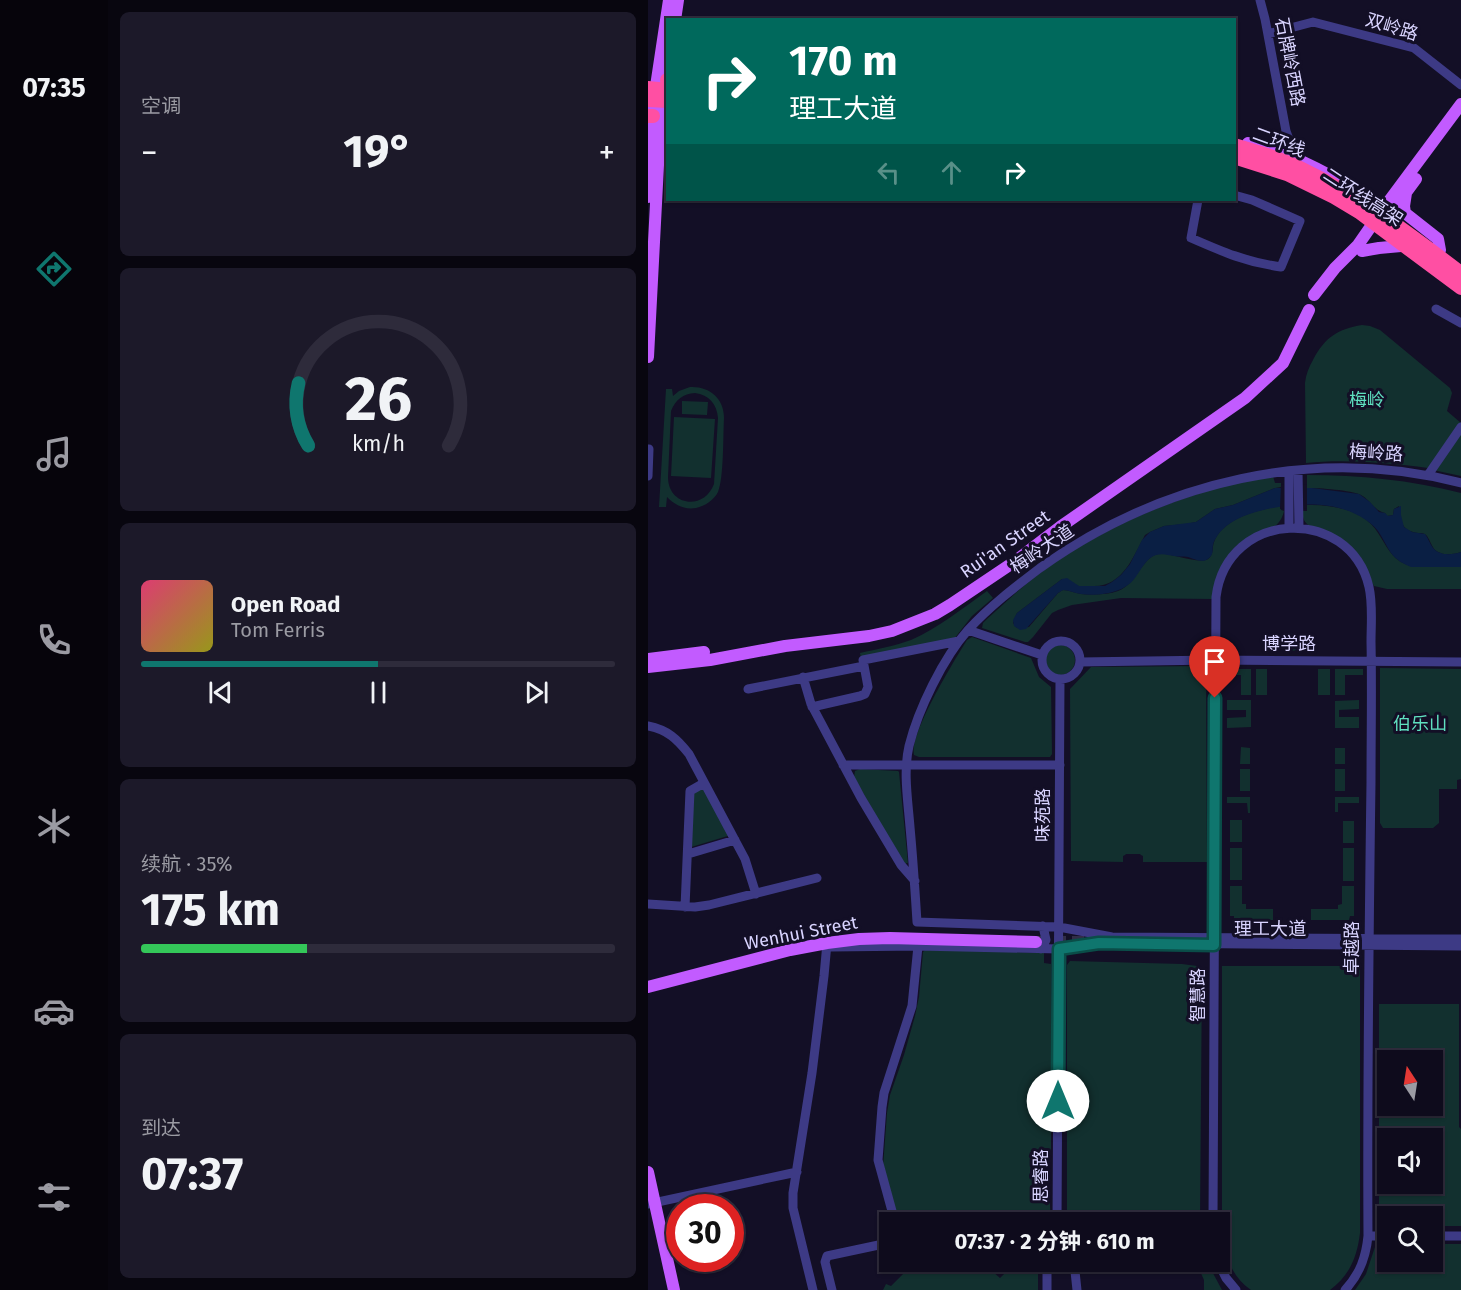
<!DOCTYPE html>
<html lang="zh">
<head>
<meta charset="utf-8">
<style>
	body { margin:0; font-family:"Fira Sans","Noto Sans SC",sans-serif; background:#1c1929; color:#f1f3f6; height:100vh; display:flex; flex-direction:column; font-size:22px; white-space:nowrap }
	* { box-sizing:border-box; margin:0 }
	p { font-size:20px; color:#9b9ba3 }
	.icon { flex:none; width:33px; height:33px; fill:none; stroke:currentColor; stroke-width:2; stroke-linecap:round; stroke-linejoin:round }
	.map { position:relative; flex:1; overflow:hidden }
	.panel { display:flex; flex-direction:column; gap:12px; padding:12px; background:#08060f; width:540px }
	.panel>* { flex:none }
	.hud { position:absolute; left:18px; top:18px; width:570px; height:183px; border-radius:0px; box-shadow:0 2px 4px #0004,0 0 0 2px #2e2b3b; background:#00695c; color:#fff; overflow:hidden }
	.needle { width:39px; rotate:348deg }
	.tools { position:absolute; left:729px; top:1050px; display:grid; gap:12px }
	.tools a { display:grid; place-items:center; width:66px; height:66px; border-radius:0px; background:#0e0b1c; box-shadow:0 2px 4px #0004,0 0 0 2px #2e2b3b; font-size:30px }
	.speed { position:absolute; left:18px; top:1194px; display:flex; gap:12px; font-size:30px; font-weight:700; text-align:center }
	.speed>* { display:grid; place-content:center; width:78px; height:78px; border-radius:50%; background:#0e0b1c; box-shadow:0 2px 4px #0004,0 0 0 2px #2e2b3b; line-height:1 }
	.speed .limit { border:9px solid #d22; background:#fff; color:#111 }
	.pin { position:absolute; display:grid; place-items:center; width:51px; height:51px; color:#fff; margin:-62px -26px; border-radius:50% 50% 50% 0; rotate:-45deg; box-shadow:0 0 6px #0007 }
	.pin .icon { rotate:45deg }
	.me { position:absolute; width:66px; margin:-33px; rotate:0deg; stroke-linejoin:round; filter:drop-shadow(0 0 4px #0008) }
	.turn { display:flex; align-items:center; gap:21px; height:126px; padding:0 24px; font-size:27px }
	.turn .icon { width:78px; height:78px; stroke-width:2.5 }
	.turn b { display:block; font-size:42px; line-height:51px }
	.lanes { display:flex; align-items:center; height:57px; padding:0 24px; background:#0003; justify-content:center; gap:30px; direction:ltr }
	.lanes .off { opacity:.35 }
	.big { font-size:45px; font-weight:700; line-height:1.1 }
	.panel .card { flex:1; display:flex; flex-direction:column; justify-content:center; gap:9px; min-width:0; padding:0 21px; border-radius:9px; background:#1c1929 }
	.panel .dial { align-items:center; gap:0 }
	.dial svg { height:156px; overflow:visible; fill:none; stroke:#2e2b3b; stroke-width:7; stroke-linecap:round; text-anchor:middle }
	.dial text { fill:#f1f3f6; stroke:none }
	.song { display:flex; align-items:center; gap:18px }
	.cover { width:72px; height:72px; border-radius:9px; background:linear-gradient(135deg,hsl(340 70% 55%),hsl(60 70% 35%)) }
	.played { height:6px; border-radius:3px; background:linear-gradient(90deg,#0f766e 50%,#2e2b3b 50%) }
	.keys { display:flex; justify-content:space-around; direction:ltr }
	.heat { display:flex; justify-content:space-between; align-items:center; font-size:33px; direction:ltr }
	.charge { height:9px; border-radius:4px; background:linear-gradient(90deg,#34c759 35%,#2e2b3b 0) }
	.trip { position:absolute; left:231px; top:1212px; width:351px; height:60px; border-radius:0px; background:#0e0b1c; box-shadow:0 2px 4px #0004,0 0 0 2px #2e2b3b; font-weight:700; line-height:60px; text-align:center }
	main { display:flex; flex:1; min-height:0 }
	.tabs { display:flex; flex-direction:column; width:108px; justify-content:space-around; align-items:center; background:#06040b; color:#9b9ba3 }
	.tabs .icon { width:42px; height:42px }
	.tabs .current { color:#0f766e }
	.tabs b { font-size:27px; color:#f1f3f6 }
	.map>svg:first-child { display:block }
</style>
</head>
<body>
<main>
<nav class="tabs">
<b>07:35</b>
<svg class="icon current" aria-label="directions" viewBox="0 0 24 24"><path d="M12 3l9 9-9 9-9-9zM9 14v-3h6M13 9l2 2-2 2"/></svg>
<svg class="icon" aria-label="music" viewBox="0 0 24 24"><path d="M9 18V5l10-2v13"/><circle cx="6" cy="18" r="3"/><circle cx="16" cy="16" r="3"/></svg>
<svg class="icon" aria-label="phone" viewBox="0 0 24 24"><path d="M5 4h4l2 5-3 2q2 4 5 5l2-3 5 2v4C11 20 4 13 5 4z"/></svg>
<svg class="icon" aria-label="climate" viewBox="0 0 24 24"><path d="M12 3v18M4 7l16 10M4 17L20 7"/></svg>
<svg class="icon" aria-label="car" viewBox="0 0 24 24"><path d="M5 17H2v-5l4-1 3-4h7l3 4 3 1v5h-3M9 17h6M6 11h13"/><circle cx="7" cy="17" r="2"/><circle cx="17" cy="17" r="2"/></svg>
<svg class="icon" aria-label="filters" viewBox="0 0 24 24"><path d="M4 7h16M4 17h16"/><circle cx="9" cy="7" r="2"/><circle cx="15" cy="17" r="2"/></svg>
</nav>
<section class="panel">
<div class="card"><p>空调</p>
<div class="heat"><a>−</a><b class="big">19°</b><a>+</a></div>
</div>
<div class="card dial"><svg viewBox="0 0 100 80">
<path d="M14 69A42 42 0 1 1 86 69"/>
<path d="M14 69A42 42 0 0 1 9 37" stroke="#0f766e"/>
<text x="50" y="56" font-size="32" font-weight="700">26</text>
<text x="50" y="72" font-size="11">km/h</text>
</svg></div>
<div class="card">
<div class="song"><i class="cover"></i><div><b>Open Road</b><p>Tom Ferris</p></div></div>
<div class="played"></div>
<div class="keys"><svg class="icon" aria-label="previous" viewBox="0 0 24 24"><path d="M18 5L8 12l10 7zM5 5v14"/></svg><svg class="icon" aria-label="pause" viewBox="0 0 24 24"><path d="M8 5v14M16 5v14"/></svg><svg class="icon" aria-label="next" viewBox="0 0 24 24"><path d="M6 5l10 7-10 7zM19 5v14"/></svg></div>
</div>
<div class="card"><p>续航 · 35%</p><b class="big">175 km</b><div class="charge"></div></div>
<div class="card"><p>到达</p><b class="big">07:37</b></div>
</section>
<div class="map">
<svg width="813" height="1290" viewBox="0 0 813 1290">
	<rect width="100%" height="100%" fill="#130f26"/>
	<path fill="#12302f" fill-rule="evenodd" d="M714 325 722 326 732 330 802 388 804 393 799 411 813 423 780 468C740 463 698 459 658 463L657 383C658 374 661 367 665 360 677 337 690 329 714 325Z
		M42 387C61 386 76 398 76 418 75 435 76 478 70 492 66 500 57 506 48 508 36 510 27 505 19 497L18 507H11L18 389H24L25 396 31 391ZM47 393C61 395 69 404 70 418L66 484C56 511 20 506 20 477L23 411C28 399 35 394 47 393Z
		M34 401 60 402 59 415 34 414Z
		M26 417 67 419 63 478 23 476Z
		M813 431V476L785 470Z
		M659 475C712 475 762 480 813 493V552C804 555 793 556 786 549 783 545 782 540 779 536 776 533 775 533 770 533 752 530 754 522 751 506L746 509 745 515 739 516 737 513C727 511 722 500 713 495 703 490 672 488 659 488Z
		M625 476 627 483H633V487L627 488 585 505 567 509 548 522 538 524 516 526 502 532 497 535C485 557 475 586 446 586 441 586 435 587 431 586 424 585 424 579 414 579L369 613 365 623 369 628 381 627 410 593 415 590C421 590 427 593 433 594 445 595 459 595 470 591 489 584 494 557 510 554 522 552 551 565 560 559 566 555 564 547 566 542 575 518 610 510 632 506L633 510 636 511C631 536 601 532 586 548 573 563 570 581 565 599L473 598 424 605 410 610 404 613 385 637 380 642H377L334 628 335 623 339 619C355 605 370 590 387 577 443 534 508 505 576 486 592 481 609 479 625 476Z
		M659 505C683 504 717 510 730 533 738 545 743 558 757 564 767 569 800 566 813 567V589H739L726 586C717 571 714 554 697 543 687 536 661 531 656 520 655 518 654 513 654 511H659Z
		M339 591 345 598 324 616 306 639 213 658 212 653C229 649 247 646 263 640 290 628 315 608 339 591Z
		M635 642a9 9 0 1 1 18 0a9 9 0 1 1-18 0Z
		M324 637 383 658 391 677 403 687 404 754 402 757H271L266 755C261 734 306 661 319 640Z
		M397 660a15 15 0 1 1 30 0a15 15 0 1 1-30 0Z
		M558 666 559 862H495V856L493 855 492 854H478L477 855 475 856V862L423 861 422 689 443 667Z
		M732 668 813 669V779L809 780V789H791V823L785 828H735L732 823Z
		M575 669H603V695H593V675H575Z
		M608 669H619V695H608Z
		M670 669H682V695H670Z
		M687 669H715V675H697V695H687Z
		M579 700H603V727L579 728V718L598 717V710H579Z
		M711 700V709L691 710V717H711V728H687V701Z
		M593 747 602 748V764H592Z
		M687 748H697V764H687Z
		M212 769 250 771 251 772 260 863 255 864 206 777 207 771Z
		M592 769H602V791H592Z
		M687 769H697V791H687Z
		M56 783 83 835 40 848 42 791Z
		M579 797H602V813H600L599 803H579Z
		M687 797H711V803H690V812H687Z
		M582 820H594V842H582Z
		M695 821H706V843H695Z
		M582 848H594V880H582Z
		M695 848H706V881H695Z
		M582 886H594V904H598V909H625V920H586V916H582Z
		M694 886H706V916H702L701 920H663V909H690V905L694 904Z
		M278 949 396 953V963L403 964V1155L399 1156 403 1222H250L235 1167 239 1113 242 1095 256 1055 267 1016 271 997 275 952Z
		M422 961 534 964 549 966 554 970 552 1222H419V965Z
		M574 966H712V1233C709 1257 702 1275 682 1290H603C584 1277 576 1255 574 1233Z
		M731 1004H811V1127L813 1129V1226H785L784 1216H740L739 1226H731ZM784 1060V1106H740V1060ZM784 1138V1184H740V1138Z
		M731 1244H739L740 1262H784L785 1244H813V1290H707L718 1274 727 1247Z
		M275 1262H319L332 1267 335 1263 352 1278 357 1273 345 1262H390V1290H235L238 1284 243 1286 257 1272Z
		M548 1262H559L574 1290H556V1280Z"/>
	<path fill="#0a1f44" d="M627 488H664L711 494 722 502 731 512 737 513 740 516 745 515 746 509 753 506V515L756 527 764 532 777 534C780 538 782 544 785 548 792 556 804 555 813 552V567H763C741 558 742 549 730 531 722 520 704 511 691 508 663 499 595 507 574 530 570 534 566 540 565 545 564 550 566 554 561 558 555 564 547 559 540 557 535 556 531 557 526 556 520 555 515 553 508 555 498 558 493 570 487 578 475 594 451 596 433 594 426 593 421 590 415 590L410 593 378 629 372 630 366 626 365 620 369 613 414 579 419 578 431 586H457L464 582 473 575 482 564 494 540 502 532 516 526 548 522 567 509 585 505Z"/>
	<path fill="#130f26" d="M633 484 659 485V508L632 509Z"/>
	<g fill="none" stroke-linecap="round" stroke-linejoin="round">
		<path stroke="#312d47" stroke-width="12" stroke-dasharray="12 6" stroke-linecap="butt" d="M388 942H440
			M458 943H503"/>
		<path stroke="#3d3a85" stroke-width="9" d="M612 0 617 19 638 131
			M620 34 665 22 766 48 813 85
			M620 148C629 145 635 140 638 131L648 159
			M550 200 543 238C575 252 598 262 633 267L652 221 604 200 586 195
			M788 309 813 323
			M0 449H1L0 476
			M650 470 651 528
			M641 471V528
			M780 475 813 427
			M813 483C666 445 514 481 392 568 367 587 342 606 320 630 295 658 270 710 261 746 255 772 260 801 262 827 265 859 267 890 269 922L411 927 464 937 813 939
			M320 630 394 655
			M394 660a19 19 0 1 1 38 0a19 19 0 1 1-38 0Z
			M432 662 567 660 813 662
			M155 677 163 704 213 798 253 865 267 881
			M100 689 216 666
			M164 707 212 696 217 694 220 687 215 660 311 641
			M0 726C20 730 29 739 41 754L97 859 108 894
			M195 765H412
			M40 854 87 840
			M0 904 47 907 61 905 169 878
			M37 907 42 791 56 783
			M494 943 813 946
			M183 947 270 946 411 949 446 944 469 943
			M393 949 398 940 395 926
			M0 1204 149 1172
			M247 1222 230 1160 234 1107 236 1093 264 1006 270 946
			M409 1222 412 680
			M565 1222 568 597C579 509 702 505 721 587 725 604 723 624 723 642 724 688 723 735 723 782 721 933 719 1085 720 1236 718 1257 712 1274 697 1290
			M720 1236H740
			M784 1236H813
			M399 1262V1290
			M426 1262 429 1290
			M570 1262 578 1278 588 1290
			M165 1290 145 1208V1193L164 1073 176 976 179 943
			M184 1290 177 1262 179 1256 240 1243"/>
		<path stroke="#c25bff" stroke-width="12" d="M27 20 30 0
			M600 143C643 153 683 174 720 199
			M758 193 756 206 757 213 790 239 792 250
			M0 197 7 93 21 0
			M734 225 768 179
			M714 251 731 248 753 246
			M666 295 687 268 710 245 735 209 813 104
			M0 357 11 146 20 72
			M0 659 56 652
			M0 667 62 660 137 646 221 636 244 631 287 614 302 605 366 562 412 527 597 398 635 363 661 310
			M0 987 142 950 179 943 211 939 242 938 388 942
			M0 1172 26 1290"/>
		<path stroke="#ff4fa3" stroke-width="14" d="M19 80H20
			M0 116H5"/>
		<path stroke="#ff4fa3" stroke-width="14" d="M0 88 20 90
			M0 100 20 101
			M586 145C610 152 634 159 656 170 713 197 763 235 813 273
			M586 157 639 174 686 197 711 212 813 288"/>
	</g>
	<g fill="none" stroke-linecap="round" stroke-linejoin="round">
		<g stroke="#0a4d48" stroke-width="15">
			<path id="route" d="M410 1101 411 949 451 943 566 945 567 698"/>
		</g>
		<use href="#route" stroke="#0f766e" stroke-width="10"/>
	</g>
	<g text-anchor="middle" stroke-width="6" stroke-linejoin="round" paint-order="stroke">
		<g font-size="18" fill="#d9d4ff" stroke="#130f26">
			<text transform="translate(744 27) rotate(17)" y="6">双岭路</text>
			<text transform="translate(642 62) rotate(79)" y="6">石牌岭西路</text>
			<text transform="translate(631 142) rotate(20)" y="6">二环线</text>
			<text transform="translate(715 197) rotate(33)" y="6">二环线高架</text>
			<text transform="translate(728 453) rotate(3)" y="6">梅岭路</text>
			<text transform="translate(357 544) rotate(-35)" y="6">Rui'an Street</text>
			<text transform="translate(394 549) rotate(-34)" y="6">梅岭大道</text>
			<text x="641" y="650">博学路</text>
			<text transform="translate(395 815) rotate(-90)" y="6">味苑路</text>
			<text x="622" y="935">理工大道</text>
			<text transform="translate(153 933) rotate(-11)" y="6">Wenhui Street</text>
			<text transform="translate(704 948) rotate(-90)" y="6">卓越路</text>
			<text transform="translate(550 995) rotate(-90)" y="6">智慧路</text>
			<text transform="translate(393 1176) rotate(-90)" y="6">思睿路</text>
		</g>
		<g font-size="18" fill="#5fe0c0" stroke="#130f26">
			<text x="719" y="406">梅岭</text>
			<text x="772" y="730">伯乐山</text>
		</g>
	</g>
</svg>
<div class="tools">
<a><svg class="needle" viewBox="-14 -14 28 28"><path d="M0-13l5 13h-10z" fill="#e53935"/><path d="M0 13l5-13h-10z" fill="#9b9ba3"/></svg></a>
<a><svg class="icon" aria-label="sound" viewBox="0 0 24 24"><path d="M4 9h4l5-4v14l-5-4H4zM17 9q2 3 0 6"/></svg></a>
<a><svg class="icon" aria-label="search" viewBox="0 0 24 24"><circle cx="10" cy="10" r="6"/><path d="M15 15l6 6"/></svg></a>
</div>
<div class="speed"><div class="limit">30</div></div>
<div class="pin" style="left:567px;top:698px;background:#d93025"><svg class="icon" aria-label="arrive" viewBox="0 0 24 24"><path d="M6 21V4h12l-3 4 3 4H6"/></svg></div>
<svg class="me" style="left:410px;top:1101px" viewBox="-20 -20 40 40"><circle r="19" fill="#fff"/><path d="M0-13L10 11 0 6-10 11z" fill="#0f766e"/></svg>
<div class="trip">07:37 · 2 分钟 · 610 m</div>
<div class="hud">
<div class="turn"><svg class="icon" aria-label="right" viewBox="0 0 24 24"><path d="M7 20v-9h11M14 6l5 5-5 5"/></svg><div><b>170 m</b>理工大道</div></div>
<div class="lanes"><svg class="icon off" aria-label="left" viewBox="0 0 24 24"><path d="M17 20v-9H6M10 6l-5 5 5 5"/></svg><svg class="icon off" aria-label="ahead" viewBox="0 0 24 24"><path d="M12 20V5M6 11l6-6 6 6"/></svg><svg class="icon" aria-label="right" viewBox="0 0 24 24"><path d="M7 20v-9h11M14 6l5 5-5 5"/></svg></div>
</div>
</div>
</main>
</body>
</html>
